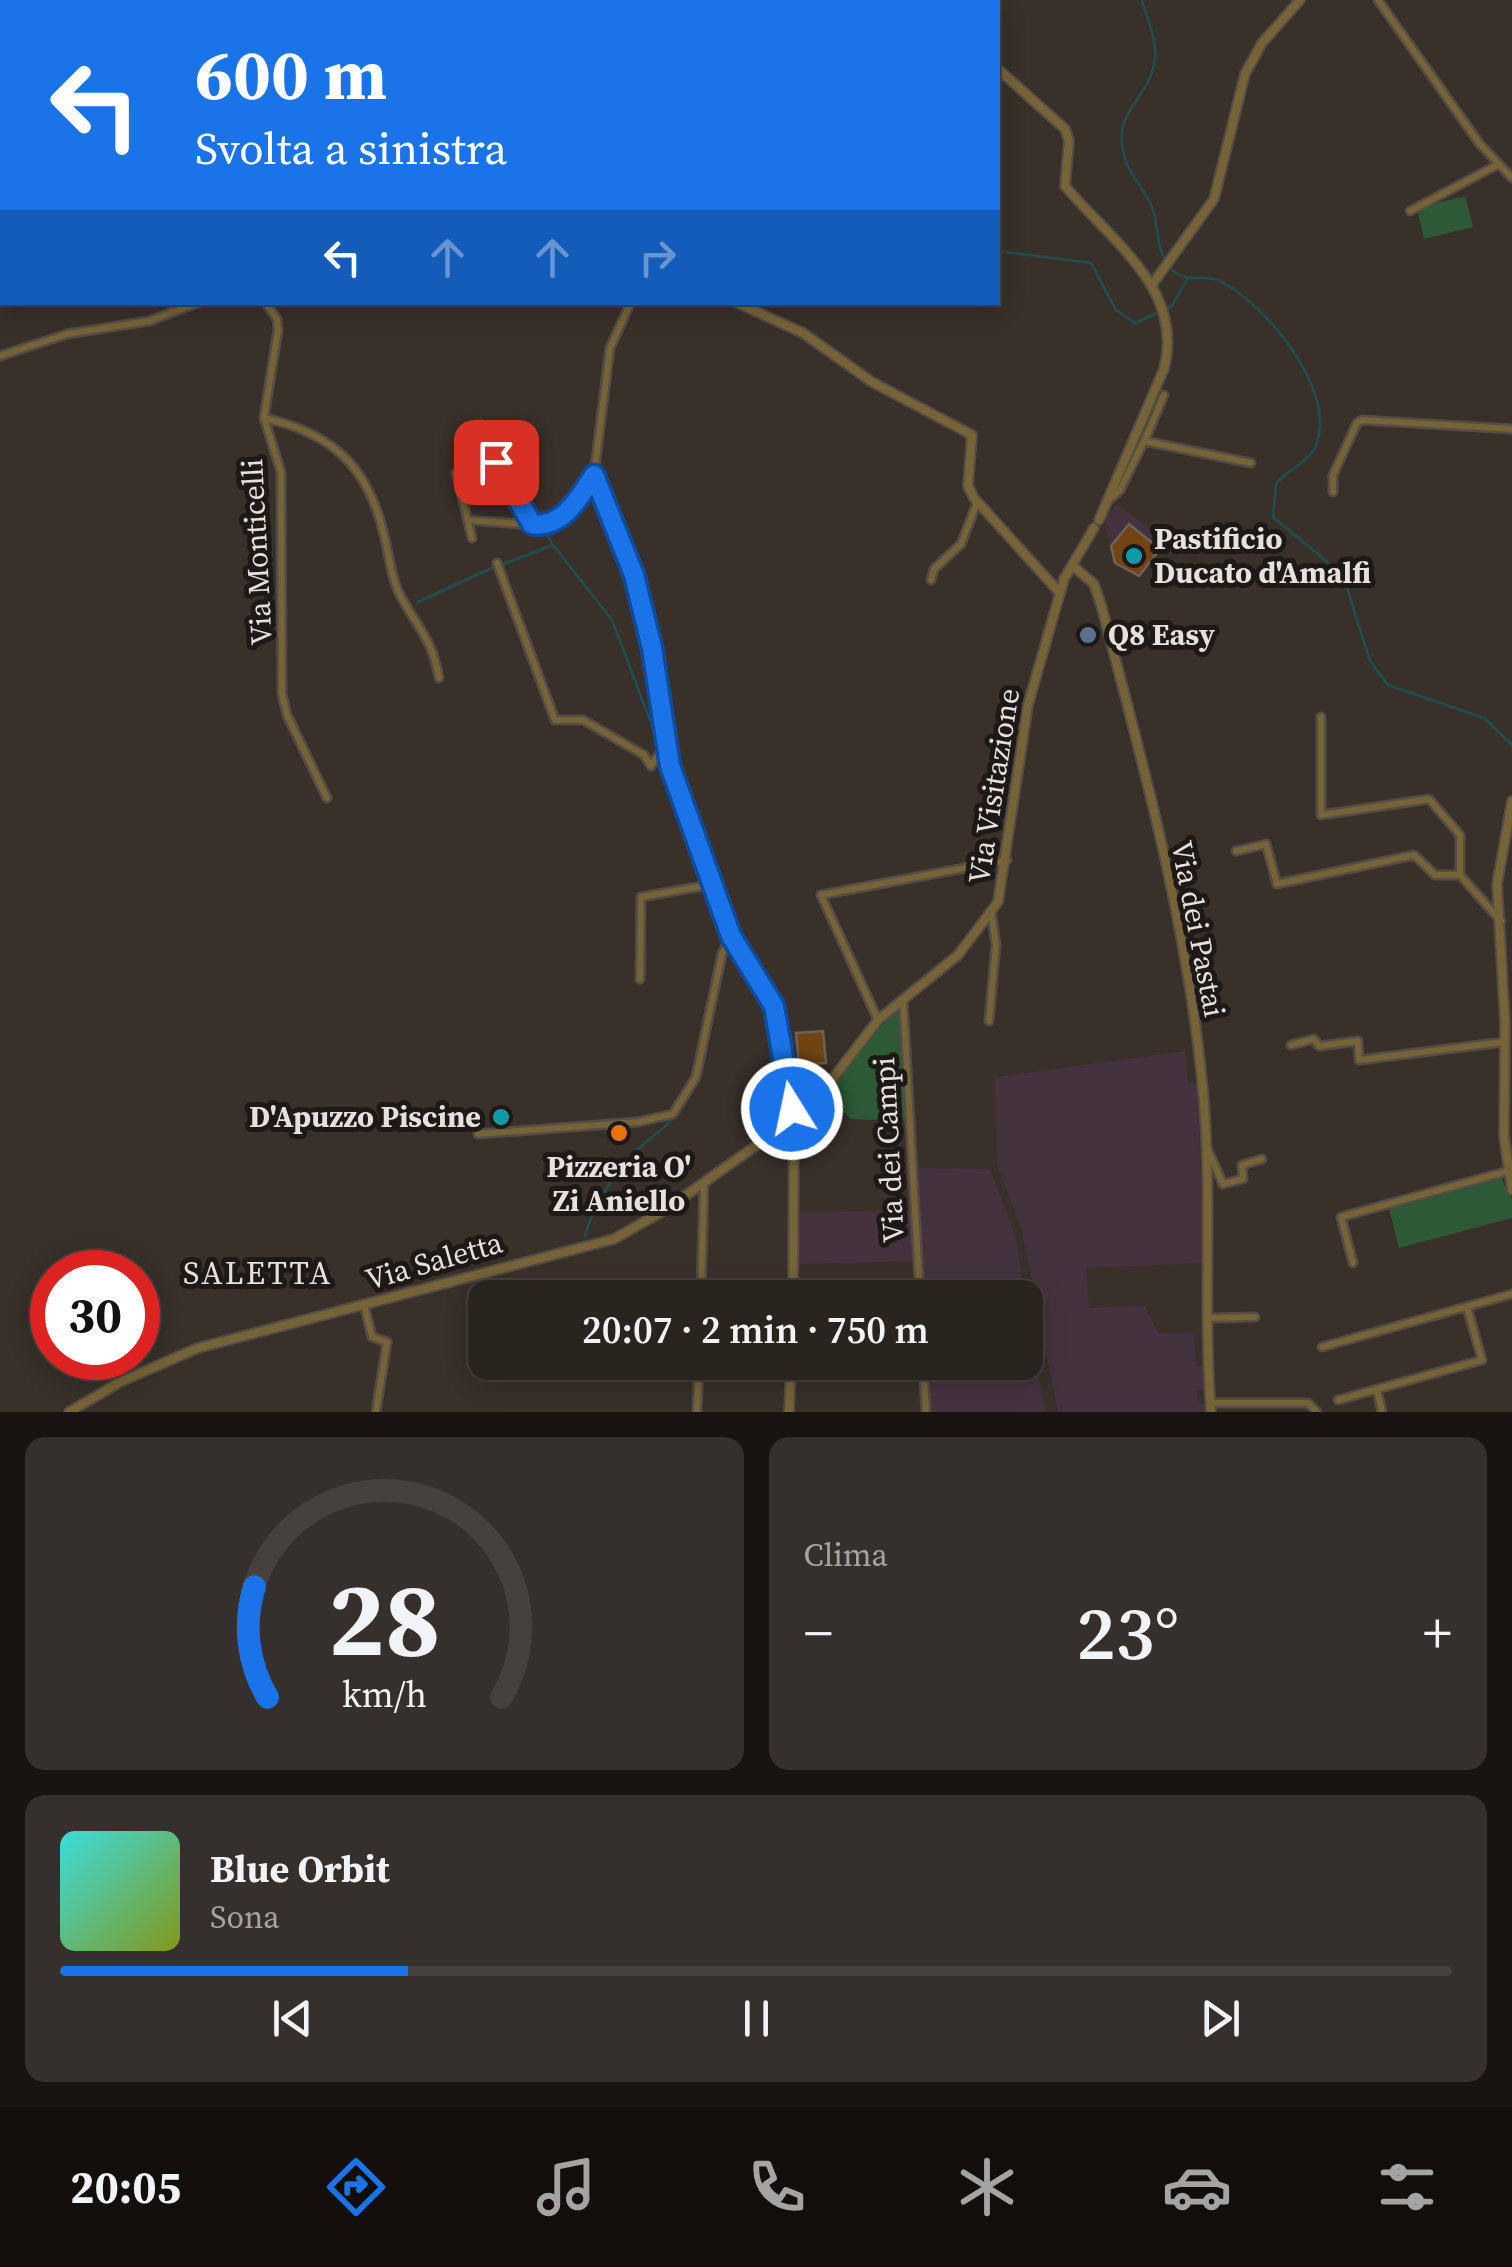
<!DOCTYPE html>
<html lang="it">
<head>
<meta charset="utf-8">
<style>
	body { margin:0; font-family:"Source Serif 4",serif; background:#36302c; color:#f1f3f6; height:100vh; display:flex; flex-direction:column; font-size:38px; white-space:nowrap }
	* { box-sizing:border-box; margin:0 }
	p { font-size:32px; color:#a5a4a4 }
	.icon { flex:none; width:55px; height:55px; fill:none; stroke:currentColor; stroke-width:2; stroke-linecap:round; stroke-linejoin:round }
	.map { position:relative; height:1412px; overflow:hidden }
	.details { display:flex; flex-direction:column; gap:25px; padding:25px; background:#171411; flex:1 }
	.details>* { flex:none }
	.guide { position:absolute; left:0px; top:0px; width:1000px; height:305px; box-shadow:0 5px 25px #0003,0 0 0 2px #46413d; background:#1a73e8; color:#fff; overflow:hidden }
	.speed { position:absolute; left:30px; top:1250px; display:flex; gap:20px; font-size:50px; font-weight:700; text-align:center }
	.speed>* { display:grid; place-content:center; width:130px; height:130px; border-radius:50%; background:#2a241f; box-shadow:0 5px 25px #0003,0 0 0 2px #46413d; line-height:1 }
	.speed .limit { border:15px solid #d22; background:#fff; color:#111 }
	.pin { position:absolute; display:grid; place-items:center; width:85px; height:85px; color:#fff; margin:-42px; border-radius:20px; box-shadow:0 5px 15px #0006 }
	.me { position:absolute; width:110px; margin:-55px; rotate:350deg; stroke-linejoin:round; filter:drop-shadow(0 0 8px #0008) }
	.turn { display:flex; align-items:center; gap:35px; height:210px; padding:0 30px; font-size:45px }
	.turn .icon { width:130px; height:130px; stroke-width:2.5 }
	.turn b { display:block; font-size:70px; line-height:85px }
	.lanes { display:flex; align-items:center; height:95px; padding:0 30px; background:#0003; justify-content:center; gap:50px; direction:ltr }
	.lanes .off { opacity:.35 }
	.big { font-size:75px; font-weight:600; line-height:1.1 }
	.details .widget { flex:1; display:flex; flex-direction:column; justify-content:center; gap:15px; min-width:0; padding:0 35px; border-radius:20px; background:#36302c }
	.details .dial { align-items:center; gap:0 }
	.dial svg { height:260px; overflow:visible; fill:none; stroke:#46413d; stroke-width:7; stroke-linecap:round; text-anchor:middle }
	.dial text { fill:#f1f3f6; stroke:none }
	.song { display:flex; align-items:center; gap:30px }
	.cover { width:120px; height:120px; border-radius:15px; background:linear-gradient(135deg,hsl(180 70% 55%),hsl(70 70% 35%)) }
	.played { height:10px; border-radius:5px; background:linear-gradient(90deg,#1a73e8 25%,#46413d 25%) }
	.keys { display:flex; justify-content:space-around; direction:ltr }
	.heat { display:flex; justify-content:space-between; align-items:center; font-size:55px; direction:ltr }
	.details .tiles { flex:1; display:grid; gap:25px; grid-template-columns:1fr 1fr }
	.widget:last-child { grid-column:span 2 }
	.trip { position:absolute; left:468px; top:1280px; width:575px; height:100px; border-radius:20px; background:#2a241f; box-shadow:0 5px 25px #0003,0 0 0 2px #46413d; font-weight:600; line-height:100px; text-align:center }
	.tab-bar { display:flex; height:160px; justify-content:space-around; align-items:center; background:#110e0c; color:#a5a4a4 }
	.tab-bar .icon { width:70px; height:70px }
	.tab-bar .selected { color:#1a73e8 }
	.tab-bar b { font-size:45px; color:#f1f3f6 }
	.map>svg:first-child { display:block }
</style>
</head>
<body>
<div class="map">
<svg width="1512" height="1412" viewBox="0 0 1512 1412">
	<rect width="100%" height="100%" fill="#383029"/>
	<path fill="#44333e" d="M1117 504 1167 542 1139 576 1115 563 1104 520Z
		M1185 1051 1188 1083 1197 1084 1204 1263 1086 1268 1089 1308 1145 1306 1158 1333 1194 1332 1196 1366H1205L1206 1390 1197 1391 1198 1404H1206L1207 1412H1058L1022 1230 997 1165 995 1077Z
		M917 1168 990 1169 1015 1236 1024 1288 1018 1290 1019 1297H922Z
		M911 1211 915 1261 798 1264 800 1212Z
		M1025 1320 1046 1412H928L927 1363 1025 1362Z"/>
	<path fill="#2d5936" d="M1465 196 1473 227 1424 239 1417 208Z
		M901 1007 907 1121 851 1119 842 1111 832 1088 863 1043Z
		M1501 1178 1512 1200V1218L1399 1248 1389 1208Z"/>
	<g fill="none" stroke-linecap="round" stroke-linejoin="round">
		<path stroke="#1e5051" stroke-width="2.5" d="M434 0 436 2
			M1142 0C1147 20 1157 38 1155 59 1149 103 1107 111 1127 164 1134 181 1148 193 1153 210 1160 232 1155 257 1176 273 1191 283 1206 274 1220 281 1265 304 1335 387 1317 442 1311 462 1289 468 1276 484L1273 517 1336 569 1347 588 1370 661 1388 685 1484 718 1512 745
			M998 251 1091 263 1116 310 1135 323 1172 306 1187 279
			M481 418 553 545 612 620 660 747
			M501 565 553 545
			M418 602 494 567
			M585 1237C592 1207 609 1183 628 1160 645 1138 671 1129 684 1102"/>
	</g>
	<path fill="#714412" stroke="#6b625b" stroke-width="2.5" d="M1129 524 1160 549 1139 576 1115 563 1111 546Z
		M823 1031 826 1063 799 1065 796 1033Z
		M1006 1281V1298H930V1283Z"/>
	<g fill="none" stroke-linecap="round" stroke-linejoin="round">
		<g stroke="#544c46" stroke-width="11">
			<path id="minor" d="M1378 0 1479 143 1512 178
				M1410 211 1499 164
				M265 302 277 319 278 330 264 418 281 472 282 694 287 715 327 798
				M631 302 610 348 594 475 634 575 652 648 670 766 731 936 774 1006 794 1119
				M0 356 67 334 149 321 200 302
				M264 418C332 433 368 466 384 535 389 553 391 579 400 595 418 629 432 638 439 678
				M1145 440 1164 395
				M496 462 533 525C562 529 580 497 594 475
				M456 473 472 538
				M1333 492V475L1357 423 1362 420 1512 429
				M1109 500 1120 490 1144 441 1251 463
				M469 520 533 525
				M497 563 555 720H583L644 755 651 766 666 743
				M931 580 934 569 961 544 977 503
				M1321 717V815L1429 799 1460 835V875L1501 921
				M1236 851 1266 844 1277 884 1414 855 1435 875H1460
				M640 979 641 897 714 884
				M903 999 920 1298
				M878 1020 821 895 1007 860
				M989 1021 996 945 991 911
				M1291 1045 1314 1039 1319 1046 1358 1041 1359 1060 1504 1042
				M478 1134 638 1122 673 1114 696 1077 722 954 731 936
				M1207 1148 1223 1184 1243 1179 1242 1165 1262 1159
				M1353 1263 1341 1217 1508 1171
				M701 1298 704 1184
				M364 1304 372 1337 387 1342 376 1412
				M1209 1318 1255 1317
				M1322 1347 1512 1294
				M923 1362 926 1412
				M1377 1389 1382 1412
				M1338 1400 1482 1360 1467 1307
				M1211 1403H1308L1317 1412
				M697 1412 699 1362"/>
		</g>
		<g stroke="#544c46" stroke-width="12">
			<path id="tertiary" d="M0 0 6 2
				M228 0 230 2
				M741 0 742 2
				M966 0 967 2
				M785 2 787 0
				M998 69 1065 129 1069 141 1065 186C1110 240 1185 289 1164 369L1099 520
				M1154 282 1214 199 1245 74 1262 43 1300 0
				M735 302 803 333 872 382 972 435 968 486 974 498 1059 592
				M1073 566 1094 584 1101 605C1144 766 1190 935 1204 1102 1212 1205 1203 1309 1211 1412
				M1512 801 1497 884 1505 1022 1504 1136 1512 1190
				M793 1298 794 1120
				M69 1412 122 1381 198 1348 614 1239 665 1210 798 1116 818 1098 878 1020 958 955 998 902 1028 705 1064 579 1094 528
				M789 1412 791 1362"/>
		</g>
		<use href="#minor" stroke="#766337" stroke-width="6"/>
		<use href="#tertiary" stroke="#766337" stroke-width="8"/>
	</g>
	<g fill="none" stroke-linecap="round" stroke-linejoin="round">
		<g stroke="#114b97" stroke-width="25">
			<path id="route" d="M496 462 532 524C562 529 580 497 594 475L634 575 652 648 670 766 731 936 774 1006 792 1109"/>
		</g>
		<use href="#route" stroke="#1a73e8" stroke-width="18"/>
	</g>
	<g fill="#0f9aa8" stroke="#1c1916" stroke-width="4">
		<circle cx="1134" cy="556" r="10"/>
		<circle cx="501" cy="1117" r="10"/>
	</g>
	<circle fill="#5c6f8a" stroke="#1c1916" stroke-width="4" cx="1088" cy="635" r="10"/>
	<circle fill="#e8710a" stroke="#1c1916" stroke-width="4" cx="619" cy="1133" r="10"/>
	<g text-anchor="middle" stroke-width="10" stroke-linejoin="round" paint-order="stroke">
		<g font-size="30" font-weight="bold" fill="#e6e1dc" stroke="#1c1916" text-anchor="start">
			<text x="1154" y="549">Pastificio<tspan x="1154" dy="34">Ducato d'Amalfi</tspan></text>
			<text x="1108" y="645">Q8 Easy</text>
			<text x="481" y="1127" text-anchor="end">D'Apuzzo Piscine</text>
			<text x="619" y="1177" text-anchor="middle">Pizzeria O'<tspan x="619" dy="34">Zi Aniello</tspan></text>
		</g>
		<g font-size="30" fill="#e6e1dc" stroke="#1c1916">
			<text transform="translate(257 552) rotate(-93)" y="10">Via Monticelli</text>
			<text transform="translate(994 786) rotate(-81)" y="10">Via Visitazione</text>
			<text transform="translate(1198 929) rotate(79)" y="10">Via dei Pastai</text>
			<text transform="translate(889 1150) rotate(-93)" y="10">Via dei Campi</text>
			<text transform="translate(434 1261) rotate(-16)" y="10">Via Saletta</text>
		</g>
		<g font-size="32" letter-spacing="2.5" fill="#e6e1dc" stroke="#1c1916">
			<text x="258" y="1284">SALETTA</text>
		</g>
	</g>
</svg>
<div class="speed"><div class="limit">30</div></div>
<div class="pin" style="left:496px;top:462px;background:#d93025"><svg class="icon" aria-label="arrive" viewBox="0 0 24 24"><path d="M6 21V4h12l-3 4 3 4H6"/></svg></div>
<svg class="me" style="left:792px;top:1109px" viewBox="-20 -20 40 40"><circle r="17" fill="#1a73e8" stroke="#fff" stroke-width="3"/><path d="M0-11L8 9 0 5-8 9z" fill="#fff"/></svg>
<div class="trip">20:07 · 2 min · 750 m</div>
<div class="guide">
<div class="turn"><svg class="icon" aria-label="left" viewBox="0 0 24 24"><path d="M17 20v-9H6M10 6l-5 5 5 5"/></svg><div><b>600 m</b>Svolta a sinistra</div></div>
<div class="lanes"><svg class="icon" aria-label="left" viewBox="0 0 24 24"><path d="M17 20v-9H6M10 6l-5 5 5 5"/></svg><svg class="icon off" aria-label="ahead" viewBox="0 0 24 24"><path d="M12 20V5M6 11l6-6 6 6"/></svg><svg class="icon off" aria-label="ahead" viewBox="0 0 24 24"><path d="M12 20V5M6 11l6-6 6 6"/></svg><svg class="icon off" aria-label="right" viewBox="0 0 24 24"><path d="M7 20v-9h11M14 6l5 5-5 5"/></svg></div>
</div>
</div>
<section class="details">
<div class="tiles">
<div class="widget dial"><svg viewBox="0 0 100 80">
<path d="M14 69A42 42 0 1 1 86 69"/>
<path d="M14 69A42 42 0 0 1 10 35" stroke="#1a73e8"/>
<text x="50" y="56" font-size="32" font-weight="700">28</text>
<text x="50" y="72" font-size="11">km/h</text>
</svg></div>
<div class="widget"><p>Clima</p>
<div class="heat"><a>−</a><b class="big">23°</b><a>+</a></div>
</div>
<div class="widget">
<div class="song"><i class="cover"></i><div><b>Blue Orbit</b><p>Sona</p></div></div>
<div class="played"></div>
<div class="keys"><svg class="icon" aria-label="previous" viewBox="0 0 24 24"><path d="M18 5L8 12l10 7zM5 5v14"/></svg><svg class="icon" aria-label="pause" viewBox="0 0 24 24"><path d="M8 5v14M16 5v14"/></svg><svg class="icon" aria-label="next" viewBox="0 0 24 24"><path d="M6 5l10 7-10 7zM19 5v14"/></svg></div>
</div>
</div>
</section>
<nav class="tab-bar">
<b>20:05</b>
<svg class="icon selected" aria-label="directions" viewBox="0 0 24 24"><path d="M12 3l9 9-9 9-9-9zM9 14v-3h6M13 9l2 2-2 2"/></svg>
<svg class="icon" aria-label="music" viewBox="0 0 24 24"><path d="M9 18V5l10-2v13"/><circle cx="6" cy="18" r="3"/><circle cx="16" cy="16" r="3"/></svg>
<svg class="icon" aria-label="phone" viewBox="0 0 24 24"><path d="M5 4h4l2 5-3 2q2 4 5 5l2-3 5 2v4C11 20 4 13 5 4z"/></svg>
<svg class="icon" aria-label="climate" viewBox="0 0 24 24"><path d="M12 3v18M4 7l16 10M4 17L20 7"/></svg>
<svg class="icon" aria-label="car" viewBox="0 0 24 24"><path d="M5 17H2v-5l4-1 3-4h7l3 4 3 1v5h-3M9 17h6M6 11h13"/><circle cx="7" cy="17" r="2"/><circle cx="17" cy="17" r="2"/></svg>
<svg class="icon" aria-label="filters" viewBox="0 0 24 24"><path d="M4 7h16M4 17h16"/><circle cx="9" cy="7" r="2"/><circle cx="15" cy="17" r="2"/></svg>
</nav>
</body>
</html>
